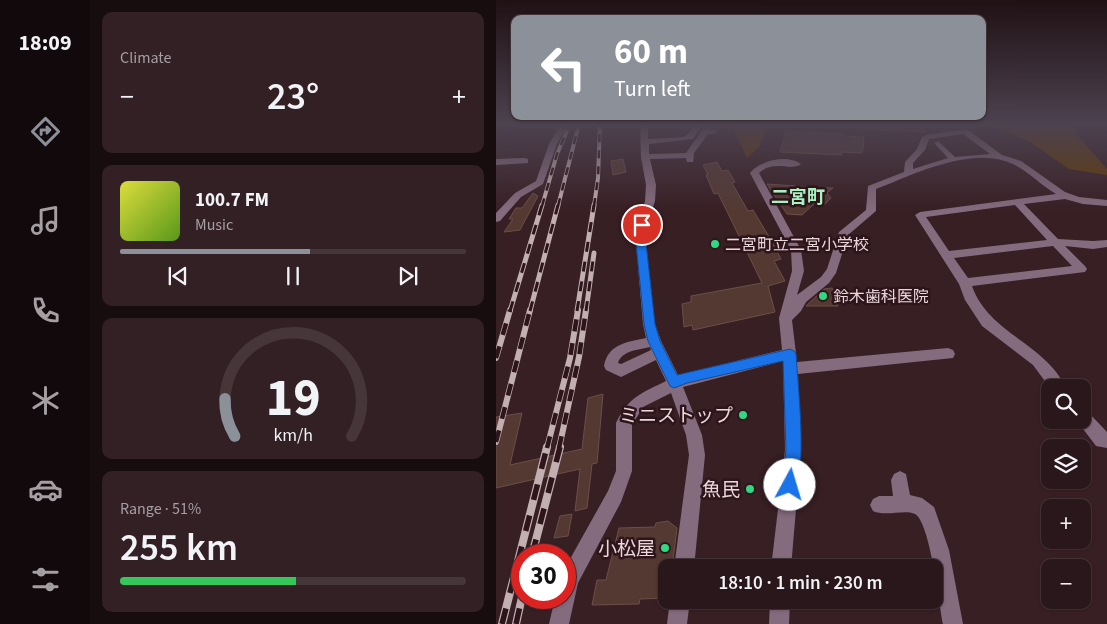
<!DOCTYPE html>
<html lang="en">
<head>
<meta charset="utf-8">
<style>
	body { margin:0; font-family:"Source Sans 3","Noto Sans JP",sans-serif; background:#322024; color:#f1f3f6; height:100vh; display:flex; flex-direction:column; font-size:19px; white-space:nowrap }
	* { box-sizing:border-box; margin:0 }
	p { font-size:16px; color:#a59fa3 }
	.icon { flex:none; width:28px; height:28px; fill:none; stroke:currentColor; stroke-width:2; stroke-linecap:round; stroke-linejoin:round }
	.map { position:relative; flex:1; overflow:hidden }
	.panel { display:flex; flex-direction:column; gap:12px; padding:12px; background:#170d0f; width:406px }
	.panel>* { flex:none }
	.banner { position:absolute; left:15px; top:15px; width:475px; height:105px; border-radius:10px; box-shadow:0 1px 4px #0004,0 0 0 1px #46363a; background:#8c9099; color:#fff; overflow:hidden }
	.fabs { position:absolute; left:545px; top:379px; display:grid; gap:10px }
	.fabs a { display:grid; place-items:center; width:50px; height:50px; border-radius:10px; background:#2a171b; box-shadow:0 1px 4px #0004,0 0 0 1px #46363a; font-size:25px }
	.speed { position:absolute; left:15px; top:544px; display:flex; gap:10px; font-size:25px; font-weight:700; text-align:center }
	.speed>* { display:grid; place-content:center; width:65px; height:65px; border-radius:50%; background:#2a171b; box-shadow:0 1px 4px #0004,0 0 0 1px #46363a; line-height:1 }
	.speed .limit { border:8px solid #d22; background:#fff; color:#111 }
	.pin { position:absolute; display:grid; place-items:center; width:42px; height:42px; color:#fff; margin:-21px; border:2px solid #fff; border-radius:50%; box-shadow:0 1px 5px #0007 }
	.me { position:absolute; width:55px; margin:-28px; rotate:6deg; stroke-linejoin:round; filter:drop-shadow(0 0 4px #0008) }
	.turn { display:flex; align-items:center; gap:18px; height:105px; padding:0 20px; font-size:22px }
	.turn .icon { width:65px; height:65px; stroke-width:2.5 }
	.turn b { display:block; font-size:35px; line-height:42px }
	.big { font-size:38px; font-weight:600; line-height:1.1 }
	.panel .tile { flex:1; display:flex; flex-direction:column; justify-content:center; gap:8px; min-width:0; padding:0 18px; border-radius:10px; background:#322024 }
	.panel .dial { align-items:center; gap:0 }
	.dial svg { height:130px; overflow:visible; fill:none; stroke:#46363a; stroke-width:7; stroke-linecap:round; text-anchor:middle }
	.dial text { fill:#f1f3f6; stroke:none }
	.song { display:flex; align-items:center; gap:15px }
	.cover { width:60px; height:60px; border-radius:8px; background:linear-gradient(135deg,hsl(60 70% 55%),hsl(90 70% 35%)) }
	.played { height:5px; border-radius:2px; background:linear-gradient(90deg,#8c9099 55%,#46363a 55%) }
	.keys { display:flex; justify-content:space-around; direction:ltr }
	.heat { display:flex; justify-content:space-between; align-items:center; font-size:28px; direction:ltr }
	.charge { height:8px; border-radius:4px; background:linear-gradient(90deg,#34c759 51%,#46363a 0) }
	.trip { position:absolute; left:162px; top:559px; width:285px; height:50px; border-radius:10px; background:#2a171b; box-shadow:0 1px 4px #0004,0 0 0 1px #46363a; font-weight:600; line-height:50px; text-align:center }
	main { display:flex; flex:1; min-height:0 }
	.menu { display:flex; flex-direction:column; width:90px; justify-content:space-around; align-items:center; background:#11090b; color:#a59fa3 }
	.menu .icon { width:35px; height:35px }
	.menu .current { color:#8c9099 }
	.menu b { font-size:22px; color:#f1f3f6 }
	.map>svg:first-child { display:block }
</style>
</head>
<body>
<main>
<nav class="menu">
<b>18:09</b>
<svg class="icon current" aria-label="directions" viewBox="0 0 24 24"><path d="M12 3l9 9-9 9-9-9zM9 14v-3h6M13 9l2 2-2 2"/></svg>
<svg class="icon" aria-label="music" viewBox="0 0 24 24"><path d="M9 18V5l10-2v13"/><circle cx="6" cy="18" r="3"/><circle cx="16" cy="16" r="3"/></svg>
<svg class="icon" aria-label="phone" viewBox="0 0 24 24"><path d="M5 4h4l2 5-3 2q2 4 5 5l2-3 5 2v4C11 20 4 13 5 4z"/></svg>
<svg class="icon" aria-label="climate" viewBox="0 0 24 24"><path d="M12 3v18M4 7l16 10M4 17L20 7"/></svg>
<svg class="icon" aria-label="car" viewBox="0 0 24 24"><path d="M5 17H2v-5l4-1 3-4h7l3 4 3 1v5h-3M9 17h6M6 11h13"/><circle cx="7" cy="17" r="2"/><circle cx="17" cy="17" r="2"/></svg>
<svg class="icon" aria-label="filters" viewBox="0 0 24 24"><path d="M4 7h16M4 17h16"/><circle cx="9" cy="7" r="2"/><circle cx="15" cy="17" r="2"/></svg>
</nav>
<section class="panel">
<div class="tile"><p>Climate</p>
<div class="heat"><a>−</a><b class="big">23°</b><a>+</a></div>
</div>
<div class="tile">
<div class="song"><i class="cover"></i><div><b>100.7 FM</b><p>Music</p></div></div>
<div class="played"></div>
<div class="keys"><svg class="icon" aria-label="previous" viewBox="0 0 24 24"><path d="M18 5L8 12l10 7zM5 5v14"/></svg><svg class="icon" aria-label="pause" viewBox="0 0 24 24"><path d="M8 5v14M16 5v14"/></svg><svg class="icon" aria-label="next" viewBox="0 0 24 24"><path d="M6 5l10 7-10 7zM19 5v14"/></svg></div>
</div>
<div class="tile dial"><svg viewBox="0 0 100 80">
<path d="M14 69A42 42 0 1 1 86 69"/>
<path d="M14 69A42 42 0 0 1 8 46" stroke="#8c9099"/>
<text x="50" y="56" font-size="32" font-weight="700">19</text>
<text x="50" y="72" font-size="11">km/h</text>
</svg></div>
<div class="tile"><p>Range · 51%</p><b class="big">255 km</b><div class="charge"></div></div>
</section>
<div class="map">
<svg width="611" height="624" viewBox="0 0 611 624">
	<rect width="100%" height="100%" fill="#381f24"/>
	<path fill="#633a04" d="M228 124H273L263 147 251 158 237 128Z
		M351 124H431L428 125 430 133 361 129Z
		M486 124H578L581 135 611 169V175L573 169 533 141Z"/>
	<path fill="#543932" stroke="#6b4f47" d="M290 131 347 134 349 136 368 137 367 149 366 153 346 152V155L284 152Z
		M127 159 130 172 117 175 115 161Z
		M221 162 226 171 232 170 239 182 236 183 252 211 257 210 275 240 285 259 278 261 289 281 272 286 279 312 197 330 196 325 188 327 186 304 195 302V296L266 283 222 193 218 194 210 175H212L207 165Z
		M271 184 315 187 337 188 331 193 335 198 329 204 319 203 306 215 291 214Z
		M37 193 42 196 24 230 8 232 17 219H13L20 208H26Z
		M336 288 342 306H310L328 289Z
		M107 394 101 463 96 464 91 508 79 511 84 469 0 488V417L26 413 14 465 86 449 92 398Z
		M76 514 72 536 58 538 64 516Z
		M172 521 181 528 176 568H171V598L144 599 143 604 96 605 101 580H110L123 528 159 527 160 523Z"/>
	<g fill="none" stroke-linecap="round" stroke-linejoin="round">
		<path fill="#856b7e" fill-rule="evenodd" d="M65 124H72L61 144 47 184 25 197 4 221 0 222V213L19 193 40 181 53 144Z
			M144 124H152V139L187 137 191 135 200 124H207L197 139 153 144V154L190 153 207 129 218 130 222 132 218 134H212L198 153 197 162H191L190 158 154 159 160 185 159 201 151 225 150 243 159 324 165 341 182 375 286 350 283 318 296 271 295 250 254 173C264 160 292 154 305 164 294 172 278 159 263 173L305 250 308 271 301 295 325 277 331 269 343 232 370 210 372 186 408 172 409 162 421 149 426 137 430 135 471 129 506 155 525 161 569 192 583 197 611 200V206L587 204 569 199 528 204 562 239 597 241 611 240V247L597 249 569 246 589 266 591 269 589 272 476 286C493 334 549 343 570 388H554L537 365 486 326 469 300 463 284 419 215 424 212 560 194C546 186 534 173 519 165 478 144 419 174 380 189V211L352 235 340 273 333 283 310 302 305 311 296 320 301 362 452 348 457 350 459 354 457 358 302 374 305 450 295 568H275L289 450 287 361 187 387 206 435 209 455 198 568H178L193 455 190 435 175 393 147 407 136 425V471L125 502 82 583 73 624H53L59 598H69V568L112 491 120 471V423C132 397 146 393 170 381L160 360 125 377 110 370 108 366C112 344 131 342 150 338L147 324 140 243 141 225 149 201 150 185 145 157ZM467 134 494 154 459 157 442 141 438 143 452 158 417 169V163L429 150 433 139ZM519 205 551 240 453 251 430 217ZM557 246 576 266 472 278 458 258ZM154 347 155 350 125 364 122 363C126 350 143 350 154 347Z
			M29 158 32 159V163L0 165V159Z
			M586 409 591 411 611 432V448L600 446 581 421 586 420Z
			M404 471 410 474 414 495 426 498 438 507 453 550 467 624H447C443 604 434 522 419 514 408 509 390 517 377 511L374 505 377 499 383 496H397L395 480 398 474Z
			M174 600H194L191 624H171Z
			M274 600H294L293 624H273Z"/>
		<g stroke="#c2afb2" stroke-width="4">
			<path id="rail-far3" d="M46 206 61 154 74 124
				M62 206 83 124
				M98 206 102 178 104 124"/>
		</g>
		<g stroke="#c2afb2" stroke-width="5">
			<path id="rail-far2" d="M14 311 46 205
				M34 311 62 205
				M81 311 98 205
				M90 311 98 253"/>
		</g>
		<g stroke="#c2afb2" stroke-width="6">
			<path id="rail-far1" d="M0 358 14 310
				M0 442 34 310
				M51 448 74 358 82 310
				M63 448 83 357 90 310"/>
		</g>
		<g stroke="#c2afb2" stroke-width="8">
			<path id="rail" d="M36 555 64 447
				M6 624 51 447
				M20 624 26 597"/>
		</g>
		<use href="#rail-far3" stroke="#2e151b" stroke-width="2.5" stroke-dasharray="8" stroke-linecap="butt"/>
		<use href="#rail-far2" stroke="#2e151b" stroke-width="3" stroke-dasharray="10" stroke-linecap="butt"/>
		<use href="#rail-far1" stroke="#2e151b" stroke-width="4.5" stroke-dasharray="12" stroke-linecap="butt"/>
		<use href="#rail" stroke="#2e151b" stroke-width="5.5" stroke-dasharray="16" stroke-linecap="butt"/>
	</g>
	<linearGradient id="sky" x2="0" y2="1"><stop stop-color="#1f1114"/><stop offset="0.59" stop-color="#4d4250"/><stop offset="1" stop-color="#4d4250" stop-opacity="0"/></linearGradient>
	<rect width="611" height="211" fill="url(#sky)"/>
	<path fill="#1a73e8" stroke="#114b97" d="M146 222 151 225 150 243 159 324 164 341 181 375 294 349 298 351 300 354C302 388 311 462 299 491L294 493 288 491 286 485 290 450 287 361 191 383 178 388 174 386 152 341 148 324 140 243 142 225Z"/>
	<g fill="#31d882" stroke="#2e151b" stroke-width="2">
		<circle cx="219" cy="244" r="5"/>
		<circle cx="327" cy="296" r="5"/>
		<circle cx="247" cy="415" r="5"/>
		<circle cx="254" cy="489" r="5"/>
		<circle cx="169" cy="548" r="5"/>
	</g>
	<g text-anchor="middle" stroke-width="5" stroke-linejoin="round" paint-order="stroke">
		<g font-size="16" fill="#e9d7da" stroke="#2e151b" text-anchor="start">
			<text x="229" y="250">二宮町立二宮小学校</text>
			<text x="337" y="302">鈴木歯科医院</text>
		</g>
		<g font-size="18" font-weight="bold" fill="#a8f2c1" stroke="#2e151b">
			<text x="302" y="203">二宮町</text>
		</g>
		<g font-size="19" fill="#e9d7da" stroke="#2e151b" text-anchor="end">
			<text x="237" y="422">ミニストップ</text>
			<text x="244" y="496">魚民</text>
			<text x="159" y="555">小松屋</text>
		</g>
	</g>
</svg>
<div class="fabs">
<a><svg class="icon" aria-label="search" viewBox="0 0 24 24"><circle cx="10" cy="10" r="6"/><path d="M15 15l6 6"/></svg></a>
<a><svg class="icon" aria-label="layers" viewBox="0 0 24 24"><path d="M12 4l9 5-9 5-9-5zM3 14l9 5 9-5"/></svg></a>
<a>+</a>
<a>−</a>
</div>
<div class="speed"><div class="limit">30</div></div>
<div class="pin" style="left:146px;top:225px;background:#d93025"><svg class="icon" aria-label="arrive" viewBox="0 0 24 24"><path d="M6 21V4h12l-3 4 3 4H6"/></svg></div>
<svg class="me" style="left:294px;top:485px" viewBox="-20 -20 40 40"><circle r="19" fill="#fff"/><path d="M0-13L10 11 0 6-10 11z" fill="#1a73e8"/></svg>
<div class="trip">18:10 · 1 min · 230 m</div>
<div class="banner">
<div class="turn"><svg class="icon" aria-label="left" viewBox="0 0 24 24"><path d="M17 20v-9H6M10 6l-5 5 5 5"/></svg><div><b>60 m</b>Turn left</div></div>
</div>
</div>
</main>
</body>
</html>
